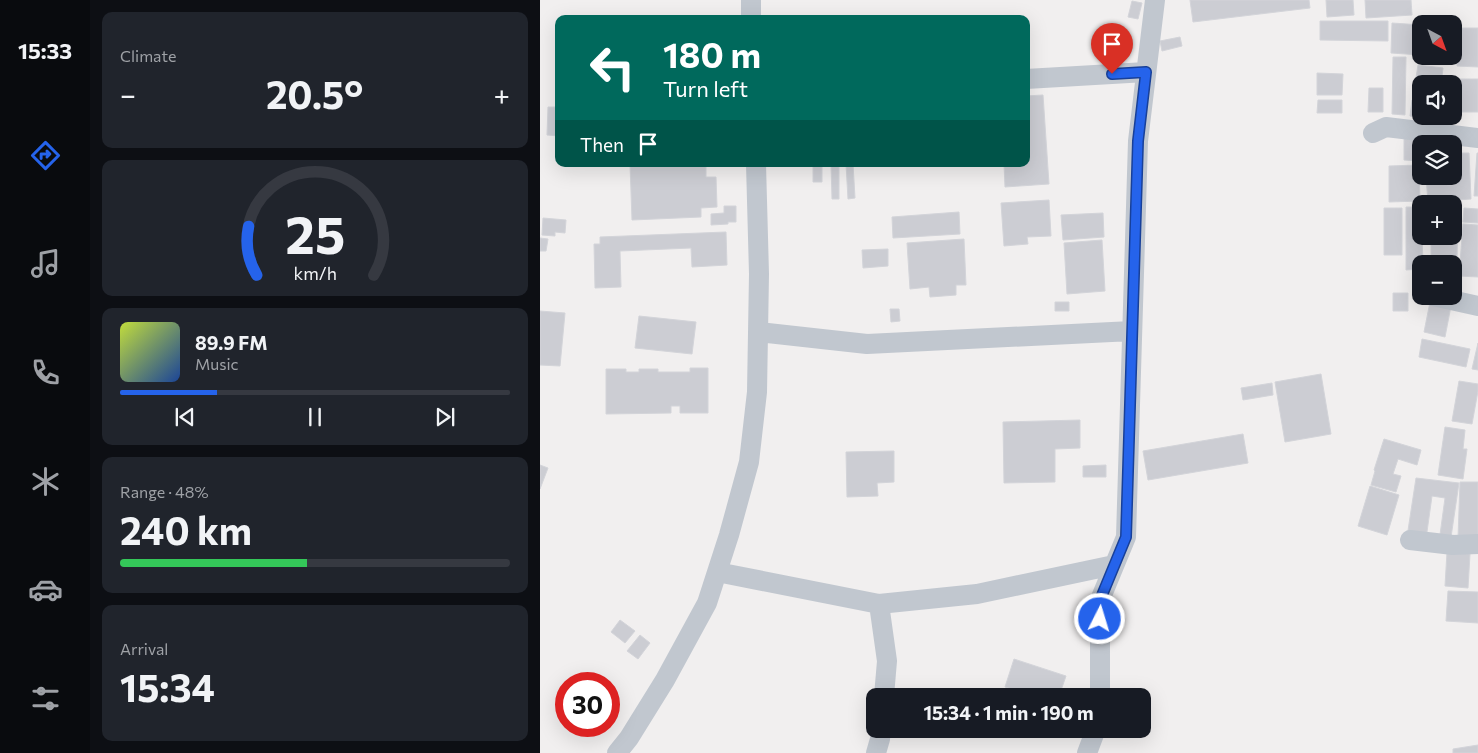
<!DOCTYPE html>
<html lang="en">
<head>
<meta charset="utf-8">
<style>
	body { margin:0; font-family:Commissioner,sans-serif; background:#20242c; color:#f1f3f6; height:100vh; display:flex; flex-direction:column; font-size:19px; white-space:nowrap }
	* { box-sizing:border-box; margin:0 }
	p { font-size:16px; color:#9ea1a6 }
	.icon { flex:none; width:28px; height:28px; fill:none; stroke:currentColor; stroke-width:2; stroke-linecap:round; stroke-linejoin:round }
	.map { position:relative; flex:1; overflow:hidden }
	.sheet { display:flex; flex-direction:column; gap:12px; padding:12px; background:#0d0f14; width:450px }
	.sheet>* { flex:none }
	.top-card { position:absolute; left:15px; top:15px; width:475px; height:152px; border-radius:10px; box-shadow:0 5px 20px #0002; background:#00695c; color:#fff; overflow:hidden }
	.needle { width:32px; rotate:139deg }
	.buttons { position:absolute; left:872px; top:15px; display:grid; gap:10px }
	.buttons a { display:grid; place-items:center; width:50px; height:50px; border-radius:10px; background:#171b24; box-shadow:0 5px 20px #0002; font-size:25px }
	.speed { position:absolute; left:15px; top:672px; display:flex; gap:10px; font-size:25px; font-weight:700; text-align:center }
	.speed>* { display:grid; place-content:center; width:65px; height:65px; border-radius:50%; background:#171b24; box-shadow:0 5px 20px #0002; line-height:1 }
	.speed .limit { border:8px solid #d22; background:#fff; color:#111 }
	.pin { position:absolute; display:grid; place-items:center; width:42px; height:42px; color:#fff; margin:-51px -21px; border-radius:50% 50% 50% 0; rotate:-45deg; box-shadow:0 0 5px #0007 }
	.pin .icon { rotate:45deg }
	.me { position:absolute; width:55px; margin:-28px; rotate:5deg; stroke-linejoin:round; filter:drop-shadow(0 0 4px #0008) }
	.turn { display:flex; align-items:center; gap:18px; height:105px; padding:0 25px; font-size:22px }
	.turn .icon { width:65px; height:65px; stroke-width:2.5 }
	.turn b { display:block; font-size:35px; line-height:42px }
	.then { display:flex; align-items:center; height:48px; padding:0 25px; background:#0003; gap:10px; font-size:19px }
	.big { font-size:38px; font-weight:700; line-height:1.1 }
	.sheet .card { flex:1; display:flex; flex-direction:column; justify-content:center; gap:8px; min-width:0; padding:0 18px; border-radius:10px; background:#20242c }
	.sheet .dial { align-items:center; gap:0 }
	.dial svg { height:130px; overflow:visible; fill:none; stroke:#363941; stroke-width:7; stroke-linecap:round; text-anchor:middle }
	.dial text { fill:#f1f3f6; stroke:none }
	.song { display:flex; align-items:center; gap:15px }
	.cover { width:60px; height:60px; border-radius:8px; background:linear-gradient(135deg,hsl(70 70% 55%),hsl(220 70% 35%)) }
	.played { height:5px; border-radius:2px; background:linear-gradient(90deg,#2563eb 25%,#363941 25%) }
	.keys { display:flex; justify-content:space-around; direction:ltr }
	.heat { display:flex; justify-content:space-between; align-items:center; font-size:28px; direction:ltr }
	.charge { height:8px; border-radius:4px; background:linear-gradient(90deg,#34c759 48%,#363941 0) }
	.trip { position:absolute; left:326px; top:688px; width:285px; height:50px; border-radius:10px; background:#171b24; box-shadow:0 5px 20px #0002; font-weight:700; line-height:50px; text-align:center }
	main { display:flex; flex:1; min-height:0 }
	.menu { display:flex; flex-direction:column; width:90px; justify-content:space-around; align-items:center; background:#090b0e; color:#9ea1a6 }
	.menu .icon { width:35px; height:35px }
	.menu .on { color:#2563eb }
	.menu b { font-size:22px; color:#f1f3f6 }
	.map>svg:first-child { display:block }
</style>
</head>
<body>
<main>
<nav class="menu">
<b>15:33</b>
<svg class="icon on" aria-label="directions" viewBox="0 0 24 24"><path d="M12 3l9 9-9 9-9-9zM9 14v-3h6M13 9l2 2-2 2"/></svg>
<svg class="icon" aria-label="music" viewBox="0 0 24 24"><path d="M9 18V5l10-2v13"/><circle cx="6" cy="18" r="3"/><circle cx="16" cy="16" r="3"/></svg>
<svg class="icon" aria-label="phone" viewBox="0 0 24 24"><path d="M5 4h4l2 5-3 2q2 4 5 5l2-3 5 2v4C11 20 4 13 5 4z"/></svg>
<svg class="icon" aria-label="climate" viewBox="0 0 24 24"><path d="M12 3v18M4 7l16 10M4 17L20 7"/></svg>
<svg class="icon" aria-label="car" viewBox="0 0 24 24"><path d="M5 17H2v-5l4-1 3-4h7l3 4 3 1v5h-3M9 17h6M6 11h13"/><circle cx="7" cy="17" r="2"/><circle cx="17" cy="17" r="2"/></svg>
<svg class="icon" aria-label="filters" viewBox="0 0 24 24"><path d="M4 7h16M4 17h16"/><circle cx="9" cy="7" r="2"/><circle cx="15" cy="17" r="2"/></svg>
</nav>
<section class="sheet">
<div class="card"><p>Climate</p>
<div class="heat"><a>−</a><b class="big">20.5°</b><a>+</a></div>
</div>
<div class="card dial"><svg viewBox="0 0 100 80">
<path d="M14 69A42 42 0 1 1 86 69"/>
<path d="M14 69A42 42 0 0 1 9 39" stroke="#2563eb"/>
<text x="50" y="56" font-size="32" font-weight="700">25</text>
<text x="50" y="72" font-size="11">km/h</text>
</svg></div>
<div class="card">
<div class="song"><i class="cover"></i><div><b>89.9 FM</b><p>Music</p></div></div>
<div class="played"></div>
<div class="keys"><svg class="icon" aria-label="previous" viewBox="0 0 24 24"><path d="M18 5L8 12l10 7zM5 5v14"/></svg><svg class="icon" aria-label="pause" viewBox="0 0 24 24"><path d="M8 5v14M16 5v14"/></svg><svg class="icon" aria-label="next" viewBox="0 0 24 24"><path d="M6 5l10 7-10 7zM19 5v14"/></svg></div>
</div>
<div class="card"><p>Range · 48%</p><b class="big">240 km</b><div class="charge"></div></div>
<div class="card"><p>Arrival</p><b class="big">15:34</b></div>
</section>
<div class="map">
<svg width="938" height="753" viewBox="0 0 938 753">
	<rect width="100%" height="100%" fill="#f1efef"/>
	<path fill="#cccdd3" stroke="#d3d4d9" d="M650 0H769L770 8 653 22Z
		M786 0H813L814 15 787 17Z
		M825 0H871L872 15 826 18Z
		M592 1 602 3 598 19 588 17Z
		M780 21H848V41L780 40Z
		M852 23 881 25V55L851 53Z
		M917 28H938V67L917 66Z
		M640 37 642 46 622 51 620 41Z
		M853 57H866L865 115 852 114Z
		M878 65 903 68 901 84H881V98L873 97Z
		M777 73 803 74 802 95H777Z
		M917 79H938V112H916Z
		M829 88H843V112H828Z
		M503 95 509 184 465 187 464 164H486V96Z
		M778 100H802V113H777Z
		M872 100 881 101V116H894L893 119 870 116Z
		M8 107H19V136L7 135Z
		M864 133H879V161L864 160Z
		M914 153H929L931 199 888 202 886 176H907V185H913Z
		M937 153H938V196H934Z
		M90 164H166V177H176L177 207 161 208V217L92 220Z
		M273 164H282V182H273Z
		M291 164H299V199H292Z
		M306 164H313L315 198 308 199Z
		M879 165 880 201 849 202V166Z
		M509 200 511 236 487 237 488 244 464 246 461 203Z
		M184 206H196V222H188V224L171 225V214L184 213Z
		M866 207H881L883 264H881V269L866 270Z
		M844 208H862V255H844Z
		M924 208 938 209V223L923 222Z
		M419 212 420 234 353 238 352 217Z
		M563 213 564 237 523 240 521 215Z
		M3 218 26 220 25 233 15 232V236L2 235Z
		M914 219H918L917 257H891V236H914Z
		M923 224 938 225V277L919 276Z
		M186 232 187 265 152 267 151 248 80 251 81 287 55 288 54 244H60V237Z
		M0 238 8 239 6 251H0Z
		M424 239 426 285H416V295L390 297 389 287 370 289 367 243Z
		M562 240 565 291 527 294 524 243Z
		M348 249V266L323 268 322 250Z
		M914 265H918V283H914Z
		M853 293H868V311H853Z
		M515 302H529V311H515Z
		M890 302 911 306 905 337 884 332Z
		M350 309H359L360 321 351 322Z
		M0 311 25 313 20 366 0 365Z
		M99 316 156 322 152 354 95 348Z
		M882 339 930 349 926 367 879 357Z
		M938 343V370L932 369Z
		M150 368H168V413H140V406H131V413L66 414V369H86V372H99V369H118V372H150Z
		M781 374 791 434 745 442 735 382Z
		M919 381 938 384V391L932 424 912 421Z
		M732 383 733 395 703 400 701 388Z
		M540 420V448L515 449V482L464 483 463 422Z
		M905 427 925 430 923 449H927L923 479 898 475Z
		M703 434 708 463 608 480 603 451Z
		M844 439 881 450 877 465 858 459 853 474 861 476 856 492 831 485 835 471 834 470Z
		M354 451V482L337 483 338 496 307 497 306 452Z
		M0 465 8 468 0 489Z
		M566 465V477H543V466Z
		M876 478 919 483 910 544 899 542 905 498 892 496 886 539 867 537Z
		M920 482H938V539L918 538Z
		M830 486 859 495 847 535 818 526Z
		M907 552 930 554 928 588 905 586Z
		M908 591 938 592V623L906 621Z
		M80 620 95 631 85 643 71 632Z
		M100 635 110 643 98 659 87 651Z
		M474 659 526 676 519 696H495L465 687Z
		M938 745V753H913V749Z"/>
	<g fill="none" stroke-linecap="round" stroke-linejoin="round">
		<path stroke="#c1c7cf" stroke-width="20" d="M211 0V19
			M486 79 606 72
			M833 133 846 127 938 138
			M893 296 938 306
			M219 332 327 344 592 331
			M870 540 913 545 938 544
			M177 572 339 604 437 594 574 565
			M339 604 347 661 344 696
			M560 696V600L586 537 598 141 615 0
			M77 753 89 738 125 680 167 603 189 535 209 462 217 392 219 274 216 164
			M336 753 340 739 341 729
			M547 753 556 729"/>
	</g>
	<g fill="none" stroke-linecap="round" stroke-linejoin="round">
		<g stroke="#184099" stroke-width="12">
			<path id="route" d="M560 619V600L586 537 598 141 606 72 572 74"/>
		</g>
		<use href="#route" stroke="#2563eb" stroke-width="9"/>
	</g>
</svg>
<div class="buttons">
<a><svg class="needle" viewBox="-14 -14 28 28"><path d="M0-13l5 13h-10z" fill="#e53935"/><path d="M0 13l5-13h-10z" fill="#9ea1a6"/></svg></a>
<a><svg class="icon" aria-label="sound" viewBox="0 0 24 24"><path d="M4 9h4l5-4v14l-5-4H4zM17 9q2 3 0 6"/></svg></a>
<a><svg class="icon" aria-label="layers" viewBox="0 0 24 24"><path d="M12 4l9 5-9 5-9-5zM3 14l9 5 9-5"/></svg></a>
<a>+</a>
<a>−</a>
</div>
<div class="speed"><div class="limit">30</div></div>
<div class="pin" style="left:572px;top:74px;background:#d93025"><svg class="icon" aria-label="arrive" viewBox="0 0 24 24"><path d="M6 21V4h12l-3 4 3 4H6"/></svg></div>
<svg class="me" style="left:560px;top:619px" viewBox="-20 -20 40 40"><circle r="17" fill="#2563eb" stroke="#fff" stroke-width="3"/><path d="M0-11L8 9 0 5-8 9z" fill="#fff"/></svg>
<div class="trip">15:34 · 1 min · 190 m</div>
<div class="top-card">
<div class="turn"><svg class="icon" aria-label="left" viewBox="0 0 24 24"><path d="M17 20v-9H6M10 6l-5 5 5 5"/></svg><div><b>180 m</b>Turn left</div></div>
<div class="then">Then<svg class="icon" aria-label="arrive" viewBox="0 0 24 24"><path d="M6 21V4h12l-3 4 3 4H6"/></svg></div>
</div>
</div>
</main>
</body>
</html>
